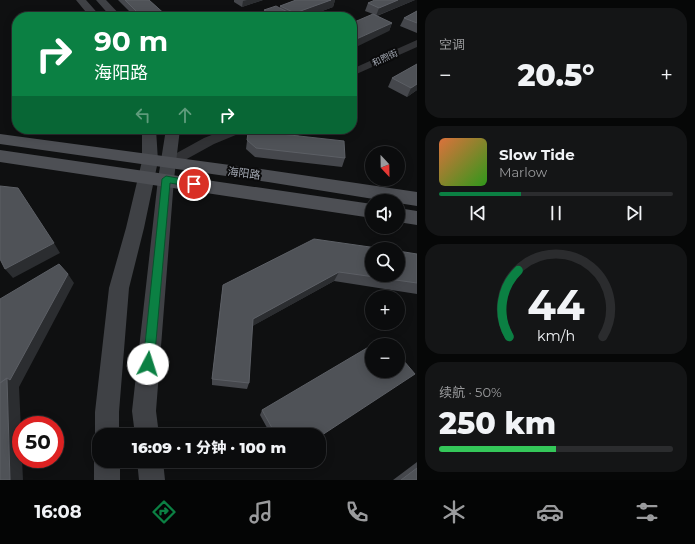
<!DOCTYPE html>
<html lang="zh">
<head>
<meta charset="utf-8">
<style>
	body { margin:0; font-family:Montserrat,"Noto Sans SC",sans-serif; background:#141516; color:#f1f3f6; height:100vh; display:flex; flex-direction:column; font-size:15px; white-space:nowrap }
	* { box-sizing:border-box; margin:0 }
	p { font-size:13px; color:#9a9b9d }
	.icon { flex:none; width:22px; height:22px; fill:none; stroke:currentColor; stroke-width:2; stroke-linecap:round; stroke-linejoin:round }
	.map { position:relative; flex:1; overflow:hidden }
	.sheet { display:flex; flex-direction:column; gap:8px; padding:8px; background:#060707; width:278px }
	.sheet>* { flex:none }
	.guide { position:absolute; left:12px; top:12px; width:345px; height:122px; border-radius:16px; box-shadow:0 2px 10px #0003,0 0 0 1px #2b2c2e; background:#0b8043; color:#fff; overflow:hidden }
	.needle { width:26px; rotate:158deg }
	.buttons { position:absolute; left:365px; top:146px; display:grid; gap:8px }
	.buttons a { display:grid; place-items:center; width:40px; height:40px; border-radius:50%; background:#0b0c0d; box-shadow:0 2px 10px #0003,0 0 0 1px #2b2c2e; font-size:20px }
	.speed { position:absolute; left:12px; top:416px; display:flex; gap:8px; font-size:20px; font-weight:700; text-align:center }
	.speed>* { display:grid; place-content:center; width:52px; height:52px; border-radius:50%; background:#0b0c0d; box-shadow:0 2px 10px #0003,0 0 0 1px #2b2c2e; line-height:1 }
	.speed .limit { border:6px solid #d22; background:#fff; color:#111 }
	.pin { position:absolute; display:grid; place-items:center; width:34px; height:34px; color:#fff; margin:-17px; border:2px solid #fff; border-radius:50%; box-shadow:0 1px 4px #0007 }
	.me { position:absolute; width:44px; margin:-22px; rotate:5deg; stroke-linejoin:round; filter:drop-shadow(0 0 3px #0008) }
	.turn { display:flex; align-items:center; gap:14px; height:84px; padding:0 16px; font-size:18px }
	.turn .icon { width:52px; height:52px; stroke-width:2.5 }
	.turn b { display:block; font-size:28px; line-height:34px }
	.lanes { display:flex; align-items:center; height:38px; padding:0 16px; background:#0003; justify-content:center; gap:20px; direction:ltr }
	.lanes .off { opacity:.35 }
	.big { font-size:30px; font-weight:800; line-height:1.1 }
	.sheet .widget { flex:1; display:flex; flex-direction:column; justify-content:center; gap:6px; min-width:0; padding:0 14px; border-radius:16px; background:#141516 }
	.sheet .dial { align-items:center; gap:0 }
	.dial svg { height:104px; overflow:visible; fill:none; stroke:#2b2c2e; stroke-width:7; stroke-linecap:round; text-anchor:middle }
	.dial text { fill:#f1f3f6; stroke:none }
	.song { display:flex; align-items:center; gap:12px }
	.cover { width:48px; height:48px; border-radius:6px; background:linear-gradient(135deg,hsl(20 70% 55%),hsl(110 70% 35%)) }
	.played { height:4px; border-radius:2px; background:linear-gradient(90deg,#0b8043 35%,#2b2c2e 35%) }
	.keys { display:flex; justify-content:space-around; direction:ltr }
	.heat { display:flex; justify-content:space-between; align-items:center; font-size:22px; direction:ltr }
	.charge { height:6px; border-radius:3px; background:linear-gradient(90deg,#34c759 50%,#2b2c2e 0) }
	.trip { position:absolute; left:92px; top:428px; width:234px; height:40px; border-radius:16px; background:#0b0c0d; box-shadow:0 2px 10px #0003,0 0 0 1px #2b2c2e; font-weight:800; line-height:40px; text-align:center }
	.tab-bar { display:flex; height:64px; justify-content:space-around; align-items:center; background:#040505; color:#9a9b9d }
	.tab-bar .icon { width:28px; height:28px }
	.tab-bar .current { color:#0b8043 }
	.tab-bar b { font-size:18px; color:#f1f3f6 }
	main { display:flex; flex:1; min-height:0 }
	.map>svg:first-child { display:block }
</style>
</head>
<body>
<main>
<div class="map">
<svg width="417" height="480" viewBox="0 0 417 480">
	<rect width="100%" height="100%" fill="#0f1011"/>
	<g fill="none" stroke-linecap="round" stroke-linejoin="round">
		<path fill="#313235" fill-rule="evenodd" d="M417 40V47L352 76V69Z
			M227 129H245L243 132 214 144 174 166 169 168 164 166 162 163 164 160 204 138Z"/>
		<path fill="#3f4145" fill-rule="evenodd" d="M76 0H86L101 17H90Z
			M96 0H106L122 17H111Z
			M142 129H156L158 161 144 228 129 288 119 412V435H99V444L95 435V412L109 288 126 228 142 161Z
			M166 129H180L174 179 156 411 159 435H135L132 411 158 179Z
			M99 451V461H120V480H94V461Z
			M137 461H163L165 480H139Z"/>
		<path fill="#4d4f54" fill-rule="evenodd" d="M0 134 268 170 417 192V206L398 203V201H386L268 182 0 144Z
			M0 150 372 204V218L0 162Z
			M398 208 417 211V225L398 222Z"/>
	</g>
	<path fill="#45474c" d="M118 0H149L168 17H135Z
		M234 0H263L242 7 234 2Z
		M296 0H335L333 7 306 17H263L264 10 280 8V6Z
		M415 0 377 16 392 23 389 31 373 14 365 11 368 3Z
		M417 11V33L400 26 404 18Z
		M417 64V90L407 97 388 87 392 78Z
		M17 108V124L12 114Z
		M52 129H80L74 132Z
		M258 129H309V131L297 136 345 158 342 167 255 157 246 149 248 133Z
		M417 254V294L334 281 252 326 249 383 247 389 212 385V379L223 285Z
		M262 410 319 435H271L260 415Z
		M417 462V480H393Z"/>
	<path fill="#2b2d30" d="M247 0H263L242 7 243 1Z
		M331 0H335L333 7 306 17H294L295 13Z
		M398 0H415L376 16 379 8Z
		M392 23 389 31 352 49V41Z
		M417 84V90L407 97 411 88Z
		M74 129H80L74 132Z
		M293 129H309V131L280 143 281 134Z
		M54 243 60 253 13 278 5 269Z
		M339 272 334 281 251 327 253 319Z
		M68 274 74 283 19 387 21 430V459H22L23 480H10L7 378Z"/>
	<path fill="#4f5257" stroke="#5c5f65" d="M125 0H149L168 17H142Z
		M296 0H331L295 13 280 6Z
		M375 0H398L379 8 368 3Z
		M276 6 297 17H276L264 10Z
		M417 11V23L404 18Z
		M373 14 392 23 352 41V23Z
		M417 64V84L411 88 392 78Z
		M17 108V114H12Z
		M258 129H293L281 134 344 141 345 158 256 148 247 140 248 133Z
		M0 186 18 188 54 243 5 269 0 259Z
		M314 239 384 249H372V275H398V251L417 254V283L339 272 253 319 249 383 212 379 223 285Z
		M59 264 68 274 10 380 7 378 0 383V299Z
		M385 338 391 345H373Z
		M372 345V371H398V354L415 374 319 437V435H276L262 410Z
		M7 378 10 480H0V383Z
		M417 468V480H401Z"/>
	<path fill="#0b8043" stroke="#07532c" d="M166 176 194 181 198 184 194 187 170 183 154 364 152 368 148 369 144 368 143 364 162 179Z"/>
	<g text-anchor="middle" stroke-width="4" stroke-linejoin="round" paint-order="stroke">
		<g font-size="9" fill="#a1a7b1" stroke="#0b0b0c">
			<text transform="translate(385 58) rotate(-25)" y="3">和煦街</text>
		</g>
		<g font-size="11" fill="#a1a7b1" stroke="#0b0b0c">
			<text transform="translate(244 173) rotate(7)" y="4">海阳路</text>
		</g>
	</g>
</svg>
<div class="buttons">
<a><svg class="needle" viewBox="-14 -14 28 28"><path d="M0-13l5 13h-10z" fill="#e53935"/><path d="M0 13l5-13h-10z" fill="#9a9b9d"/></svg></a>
<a><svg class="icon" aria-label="sound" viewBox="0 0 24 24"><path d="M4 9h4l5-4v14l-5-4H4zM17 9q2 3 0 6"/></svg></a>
<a><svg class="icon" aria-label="search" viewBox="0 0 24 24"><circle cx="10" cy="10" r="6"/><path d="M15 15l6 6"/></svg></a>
<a>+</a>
<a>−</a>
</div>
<div class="speed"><div class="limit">50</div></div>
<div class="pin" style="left:194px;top:184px;background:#d93025"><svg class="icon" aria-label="arrive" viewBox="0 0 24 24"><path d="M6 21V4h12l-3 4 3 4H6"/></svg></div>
<svg class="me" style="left:148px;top:364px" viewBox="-20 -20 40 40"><circle r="19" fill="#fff"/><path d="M0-13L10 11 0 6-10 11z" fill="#0b8043"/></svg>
<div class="trip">16:09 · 1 分钟 · 100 m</div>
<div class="guide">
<div class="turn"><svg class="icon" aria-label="right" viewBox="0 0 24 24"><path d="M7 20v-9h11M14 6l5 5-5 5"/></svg><div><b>90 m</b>海阳路</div></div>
<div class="lanes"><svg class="icon off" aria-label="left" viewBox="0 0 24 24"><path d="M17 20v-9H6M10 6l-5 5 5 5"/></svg><svg class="icon off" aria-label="ahead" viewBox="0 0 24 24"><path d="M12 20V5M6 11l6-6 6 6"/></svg><svg class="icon" aria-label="right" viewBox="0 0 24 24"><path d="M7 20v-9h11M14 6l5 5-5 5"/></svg></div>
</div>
</div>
<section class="sheet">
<div class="widget"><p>空调</p>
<div class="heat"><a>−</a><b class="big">20.5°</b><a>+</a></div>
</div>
<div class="widget">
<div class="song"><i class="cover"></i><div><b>Slow Tide</b><p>Marlow</p></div></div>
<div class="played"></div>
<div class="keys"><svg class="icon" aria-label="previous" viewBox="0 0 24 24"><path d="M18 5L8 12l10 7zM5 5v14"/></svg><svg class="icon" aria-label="pause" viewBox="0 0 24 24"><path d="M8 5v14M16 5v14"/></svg><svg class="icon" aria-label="next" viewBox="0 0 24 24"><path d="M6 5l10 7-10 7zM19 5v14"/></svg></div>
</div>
<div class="widget dial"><svg viewBox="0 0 100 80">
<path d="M14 69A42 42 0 1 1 86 69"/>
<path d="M14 69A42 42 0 0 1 21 18" stroke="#0b8043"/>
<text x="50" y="56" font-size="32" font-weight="700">44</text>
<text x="50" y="72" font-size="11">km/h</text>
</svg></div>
<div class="widget"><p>续航 · 50%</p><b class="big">250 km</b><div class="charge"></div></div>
</section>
</main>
<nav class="tab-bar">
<b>16:08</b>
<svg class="icon current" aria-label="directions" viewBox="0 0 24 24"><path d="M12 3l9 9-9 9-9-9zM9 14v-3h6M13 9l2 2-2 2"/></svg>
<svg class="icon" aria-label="music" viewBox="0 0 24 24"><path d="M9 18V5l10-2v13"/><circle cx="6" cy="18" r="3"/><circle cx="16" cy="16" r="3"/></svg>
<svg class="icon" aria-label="phone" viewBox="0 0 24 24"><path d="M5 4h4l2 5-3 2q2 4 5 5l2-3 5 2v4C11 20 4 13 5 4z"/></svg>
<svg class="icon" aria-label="climate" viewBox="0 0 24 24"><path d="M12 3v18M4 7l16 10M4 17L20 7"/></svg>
<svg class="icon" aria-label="car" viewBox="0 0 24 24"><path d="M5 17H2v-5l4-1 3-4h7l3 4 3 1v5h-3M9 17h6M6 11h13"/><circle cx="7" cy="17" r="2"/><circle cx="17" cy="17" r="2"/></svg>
<svg class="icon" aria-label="filters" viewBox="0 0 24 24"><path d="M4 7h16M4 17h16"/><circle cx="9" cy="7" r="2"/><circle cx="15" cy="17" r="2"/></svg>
</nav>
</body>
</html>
